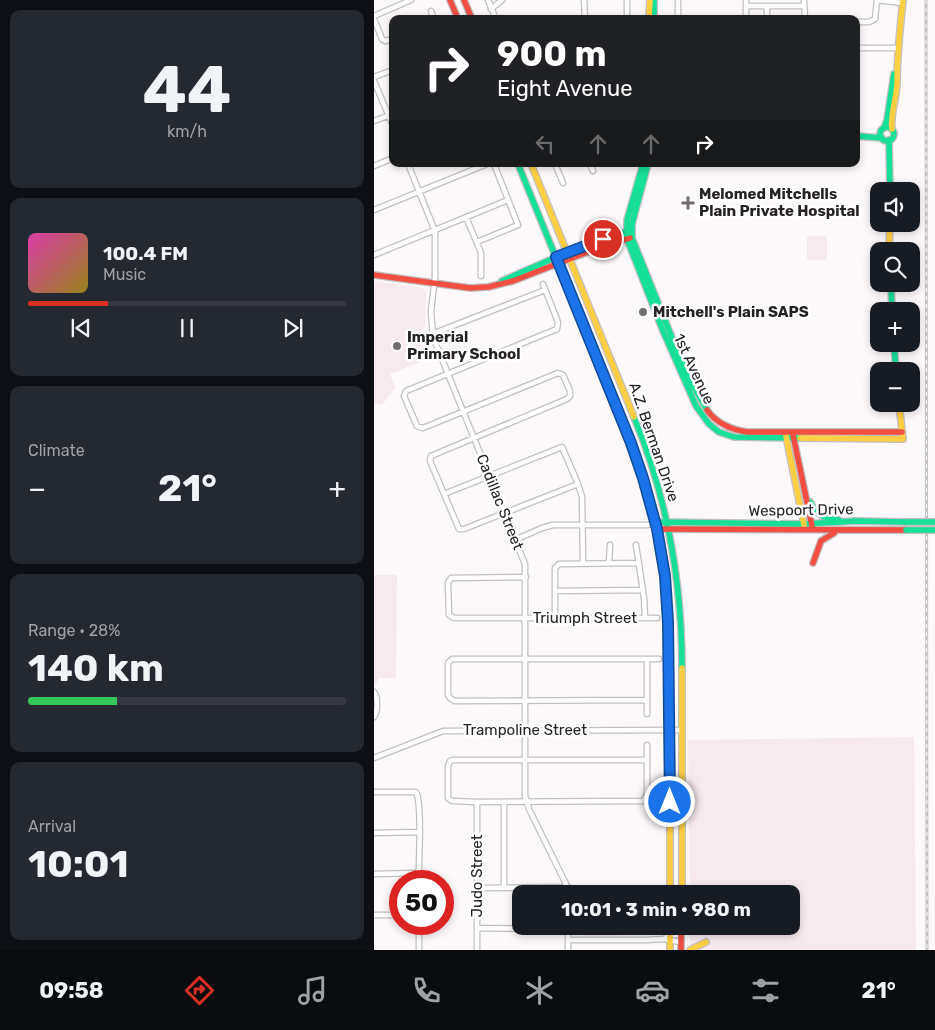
<!DOCTYPE html>
<html lang="en">
<head>
<meta charset="utf-8">
<style>
	body { margin:0; font-family:Rubik,sans-serif; background:#242831; color:#f1f3f6; height:100vh; display:flex; flex-direction:column; font-size:19px; white-space:nowrap }
	* { box-sizing:border-box; margin:0 }
	p { font-size:16px; color:#9ea1a6 }
	.icon { flex:none; width:28px; height:28px; fill:none; stroke:currentColor; stroke-width:2; stroke-linecap:round; stroke-linejoin:round }
	.map { position:relative; flex:1; overflow:hidden }
	.panel { display:flex; flex-direction:column; gap:10px; padding:10px; background:#0d0f14; width:374px }
	.panel>* { flex:none }
	.hud { position:absolute; left:15px; top:15px; width:471px; height:152px; border-radius:10px; box-shadow:0 2px 8px #0003; background:#202124; color:#fff; overflow:hidden }
	.buttons { position:absolute; left:496px; top:182px; display:grid; gap:10px }
	.buttons a { display:grid; place-items:center; width:50px; height:50px; border-radius:10px; background:#171b24; box-shadow:0 2px 8px #0003; font-size:25px }
	.speed { position:absolute; left:15px; top:870px; display:flex; gap:10px; font-size:25px; font-weight:700; text-align:center }
	.speed>* { display:grid; place-content:center; width:65px; height:65px; border-radius:50%; background:#171b24; box-shadow:0 2px 8px #0003; line-height:1 }
	.speed .limit { border:8px solid #d22; background:#fff; color:#111 }
	.pin { position:absolute; display:grid; place-items:center; width:42px; height:42px; color:#fff; margin:-21px; border:2px solid #fff; border-radius:50%; box-shadow:0 1px 5px #0007 }
	.me { position:absolute; width:55px; margin:-28px; rotate:0deg; stroke-linejoin:round; filter:drop-shadow(0 0 4px #0008) }
	.turn { display:flex; align-items:center; gap:18px; height:105px; padding:0 25px; font-size:22px }
	.turn .icon { width:65px; height:65px; stroke-width:2.5 }
	.turn b { display:block; font-size:35px; line-height:42px }
	.lanes { display:flex; align-items:center; height:48px; padding:0 25px; background:#0003; justify-content:center; gap:25px; direction:ltr }
	.lanes .off { opacity:.35 }
	.big { font-size:38px; font-weight:700; line-height:1.1 }
	.panel .widget { flex:1; display:flex; flex-direction:column; justify-content:center; gap:8px; min-width:0; padding:0 18px; border-radius:10px; background:#242831 }
	.panel .dial { align-items:center; gap:0 }
	.dial b { font-size:65px; line-height:1 }
	.song { display:flex; align-items:center; gap:15px }
	.cover { width:60px; height:60px; border-radius:8px; background:linear-gradient(135deg,hsl(320 70% 55%),hsl(50 70% 35%)) }
	.played { height:5px; border-radius:2px; background:linear-gradient(90deg,#d93025 25%,#363941 25%) }
	.keys { display:flex; justify-content:space-around; direction:ltr }
	.heat { display:flex; justify-content:space-between; align-items:center; font-size:28px; direction:ltr }
	.charge { height:8px; border-radius:4px; background:linear-gradient(90deg,#34c759 28%,#363941 0) }
	.trip { position:absolute; left:138px; top:885px; width:288px; height:50px; border-radius:10px; background:#171b24; box-shadow:0 2px 8px #0003; font-weight:700; line-height:50px; text-align:center }
	.tabs { display:flex; height:80px; justify-content:space-around; align-items:center; background:#090b0e; color:#9ea1a6 }
	.tabs .icon { width:35px; height:35px }
	.tabs .on { color:#d93025 }
	.tabs b { font-size:22px; color:#f1f3f6 }
	main { display:flex; flex:1; min-height:0 }
	.map>svg:first-child { display:block }
</style>
</head>
<body>
<main>
<section class="panel">
<div class="widget dial"><b>44</b><p>km/h</p></div>
<div class="widget">
<div class="song"><i class="cover"></i><div><b>100.4 FM</b><p>Music</p></div></div>
<div class="played"></div>
<div class="keys"><svg class="icon" aria-label="previous" viewBox="0 0 24 24"><path d="M18 5L8 12l10 7zM5 5v14"/></svg><svg class="icon" aria-label="pause" viewBox="0 0 24 24"><path d="M8 5v14M16 5v14"/></svg><svg class="icon" aria-label="next" viewBox="0 0 24 24"><path d="M6 5l10 7-10 7zM19 5v14"/></svg></div>
</div>
<div class="widget"><p>Climate</p>
<div class="heat"><a>−</a><b class="big">21°</b><a>+</a></div>
</div>
<div class="widget"><p>Range · 28%</p><b class="big">140 km</b><div class="charge"></div></div>
<div class="widget"><p>Arrival</p><b class="big">10:01</b></div>
</section>
<div class="map">
<svg width="562" height="950" viewBox="0 0 562 950">
	<rect width="100%" height="100%" fill="#fdf8fa"/>
	<path fill="#f7eaef" d="M433 236H453V260H433Z
		M0 281 50 288 52 293 51 328 41 333 52 360 16 374 21 388 8 405 0 404Z
		M0 575H23L22 678H4L3 683H0Z
		M540 737 542 950H316V926H416V894H316L314 740Z
		M210 885H285V894H210Z
		M211 926H285V935L212 936Z"/>
	<g fill="none" stroke-linecap="round" stroke-linejoin="round">
		<g stroke="#c3bfc1" stroke-width="7">
			<path id="street" d="M114 0 122 19
				M210 0 211 19
				M304 0V19
				M372 0V19
				M430 0 431 19
				M503 0 528 3
				M372 6H429
				M117 9 128 0
				M57 11 60 19
				M0 16 37 0
				M0 19 8 39 11 41 19 39
				M253 19V0
				M393 19V6
				M482 22H495L501 19 503 0
				M482 48H524
				M0 77 19 70
				M0 81 19 126
				M0 121 19 114
				M34 164 61 231V277L57 311 59 337 151 564V796L155 809 192 884 194 894
				M181 164 189 183
				M216 164 219 171
				M0 166 19 158
				M0 210 113 164
				M92 217 107 253V276
				M103 242 144 225 120 164
				M0 255 134 200
				M169 284 184 322 183 329 32 391 30 396 43 426 49 428 184 373 189 375 196 391V396L193 399 57 456 56 461 85 529H90L204 484
				M58 334 171 290
				M70 494 188 447 204 484 208 497 209 563
				M141 540 168 528 179 525H274L281 522
				M262 545 270 598 271 618
				M235 563 236 545
				M152 577 77 578 74 583 75 615 80 618H283
				M181 591 269 590
				M181 618V568L185 564 265 563
				M78 659H273V700L80 701 76 698 74 695V663Z
				M273 659H285
				M0 692C4 697 4 711 0 717
				M273 714V700
				M0 758 69 731 308 730
				M273 760H79L76 761 74 766V798L78 801 103 802 269 801 273 795V745
				M0 792H42C48 802 45 854 45 869L43 873 0 874
				M0 833 45 832
				M103 888 194 887
				M130 888V802
				M0 915H26
				M194 926V950
				M103 928 177 929
				M194 940H272L290 939 295 935H307
				M293 940 307 942
				M45 950V924
				M103 950V802"/>
		</g>
		<g stroke="#c3bfc1" stroke-width="8">
			<path id="fast" d="M280 0V19
				M506 134a7 7 0 1 1 14 0a7 7 0 1 1-14 0Z
				M510 128 513 120 520 74
				M482 136 508 138
				M515 140 516 191
				M144 164 257 443C275 495 290 548 293 603
				M269 164 253 220V239L289 331 322 406 335 424 345 432 360 437 426 438
				M274 164 258 224V238L313 375 333 410
				M128 281 194 252 254 231
				M517 284 518 311
				M520 344 522 371
				M260 417C293 497 308 583 308 668
				M436 502C442 515 451 519 465 520
				M281 522 430 524 482 521 531 522"/>
		</g>
		<g stroke="#c3bfc1" stroke-width="8">
			<path id="slow" d="M275 19 276 0
				M518 129C516 113 523 98 523 82 523 55 526 28 529 0
				M157 164 260 417
				M515 251 516 224
				M412 436 430 525
				M426 438 529 439 525 404
				M293 603 296 672V894
				M308 668V894
				M296 926V950
				M316 950 332 942"/>
		</g>
		<g stroke="#c3bfc1" stroke-width="8">
			<path id="jam" d="M76 0 84 19
				M90 0 98 19
				M0 275 96 288 114 287 139 281 221 249 256 238
				M333 410C342 423 358 430 373 432H528
				M419 435 438 526
				M283 529 532 530
				M439 563 447 541 460 533
				M307 926V950"/>
		</g>
		<use href="#street" stroke="#fffefe" stroke-width="4.5"/>
		<use href="#fast" stroke="#16e098" stroke-width="5.5"/>
		<use href="#slow" stroke="#ffcf43" stroke-width="5.5"/>
		<use href="#jam" stroke="#f24e42" stroke-width="5.5"/>
		<g stroke="#c4c2c3" stroke-width="3">
			<path id="rail" d="M552 0 553 950"/>
		</g>
		<use href="#rail" stroke="#fff" stroke-width="1" stroke-dasharray="4" stroke-linecap="butt"/>
		<g stroke="#c3bfc1" stroke-width="8" stroke-linecap="butt">
			<path id="fast-bridge" d="M531 522H562
				M532 530H562"/>
		</g>
		<use href="#fast-bridge" stroke="#16e098" stroke-width="5.5"/>
	</g>
	<g fill="none" stroke-linecap="round" stroke-linejoin="round">
		<g stroke="#114b97" stroke-width="12">
			<path id="route" d="M229 239 182 257 257 443 269 478 283 529 291 576 294 622 296 802"/>
		</g>
		<use href="#route" stroke="#1a73e8" stroke-width="9"/>
	</g>
	<g fill="#716d6f" stroke="#fff" stroke-width="2">
		<path d="M311.5 195.5h5v5h5v5h-5v5h-5v-5h-5v-5h5z"/>
		<circle cx="269" cy="312" r="5"/>
		<circle cx="23" cy="346" r="5"/>
	</g>
	<g text-anchor="middle" stroke-width="5" stroke-linejoin="round" paint-order="stroke">
		<g font-size="15" font-weight="bold" fill="#262224" stroke="#fff" text-anchor="start">
			<text x="325" y="199">Melomed Mitchells<tspan x="325" dy="17">Plain Private Hospital</tspan></text>
			<text x="279" y="317">Mitchell's Plain SAPS</text>
			<text x="33" y="342">Imperial<tspan x="33" dy="17">Primary School</tspan></text>
		</g>
		<g font-size="15" fill="#262224" stroke="#fff">
			<text transform="translate(320 369) rotate(65)" y="5">1st Avenue</text>
			<text transform="translate(280 442) rotate(71)" y="5">A.Z. Berman Drive</text>
			<text transform="translate(126 502) rotate(68)" y="5">Cadillac Street</text>
			<text transform="translate(427 510) rotate(-1)" y="5">Wespoort Drive</text>
			<text x="211" y="623">Triumph Street</text>
			<text x="151" y="735">Trampoline Street</text>
			<text transform="translate(103 876) rotate(-90)" y="5">Judo Street</text>
		</g>
	</g>
</svg>
<div class="buttons">
<a><svg class="icon" aria-label="sound" viewBox="0 0 24 24"><path d="M4 9h4l5-4v14l-5-4H4zM17 9q2 3 0 6"/></svg></a>
<a><svg class="icon" aria-label="search" viewBox="0 0 24 24"><circle cx="10" cy="10" r="6"/><path d="M15 15l6 6"/></svg></a>
<a>+</a>
<a>−</a>
</div>
<div class="speed"><div class="limit">50</div></div>
<div class="pin" style="left:229px;top:239px;background:#d93025"><svg class="icon" aria-label="arrive" viewBox="0 0 24 24"><path d="M6 21V4h12l-3 4 3 4H6"/></svg></div>
<svg class="me" style="left:296px;top:802px" viewBox="-20 -20 40 40"><circle r="17" fill="#1a73e8" stroke="#fff" stroke-width="3"/><path d="M0-11L8 9 0 5-8 9z" fill="#fff"/></svg>
<div class="trip">10:01 · 3 min · 980 m</div>
<div class="hud">
<div class="turn"><svg class="icon" aria-label="right" viewBox="0 0 24 24"><path d="M7 20v-9h11M14 6l5 5-5 5"/></svg><div><b>900 m</b>Eight Avenue</div></div>
<div class="lanes"><svg class="icon off" aria-label="left" viewBox="0 0 24 24"><path d="M17 20v-9H6M10 6l-5 5 5 5"/></svg><svg class="icon off" aria-label="ahead" viewBox="0 0 24 24"><path d="M12 20V5M6 11l6-6 6 6"/></svg><svg class="icon off" aria-label="ahead" viewBox="0 0 24 24"><path d="M12 20V5M6 11l6-6 6 6"/></svg><svg class="icon" aria-label="right" viewBox="0 0 24 24"><path d="M7 20v-9h11M14 6l5 5-5 5"/></svg></div>
</div>
</div>
</main>
<nav class="tabs">
<b>09:58</b>
<svg class="icon on" aria-label="directions" viewBox="0 0 24 24"><path d="M12 3l9 9-9 9-9-9zM9 14v-3h6M13 9l2 2-2 2"/></svg>
<svg class="icon" aria-label="music" viewBox="0 0 24 24"><path d="M9 18V5l10-2v13"/><circle cx="6" cy="18" r="3"/><circle cx="16" cy="16" r="3"/></svg>
<svg class="icon" aria-label="phone" viewBox="0 0 24 24"><path d="M5 4h4l2 5-3 2q2 4 5 5l2-3 5 2v4C11 20 4 13 5 4z"/></svg>
<svg class="icon" aria-label="climate" viewBox="0 0 24 24"><path d="M12 3v18M4 7l16 10M4 17L20 7"/></svg>
<svg class="icon" aria-label="car" viewBox="0 0 24 24"><path d="M5 17H2v-5l4-1 3-4h7l3 4 3 1v5h-3M9 17h6M6 11h13"/><circle cx="7" cy="17" r="2"/><circle cx="17" cy="17" r="2"/></svg>
<svg class="icon" aria-label="filters" viewBox="0 0 24 24"><path d="M4 7h16M4 17h16"/><circle cx="9" cy="7" r="2"/><circle cx="15" cy="17" r="2"/></svg>
<b>21°</b>
</nav>
</body>
</html>
